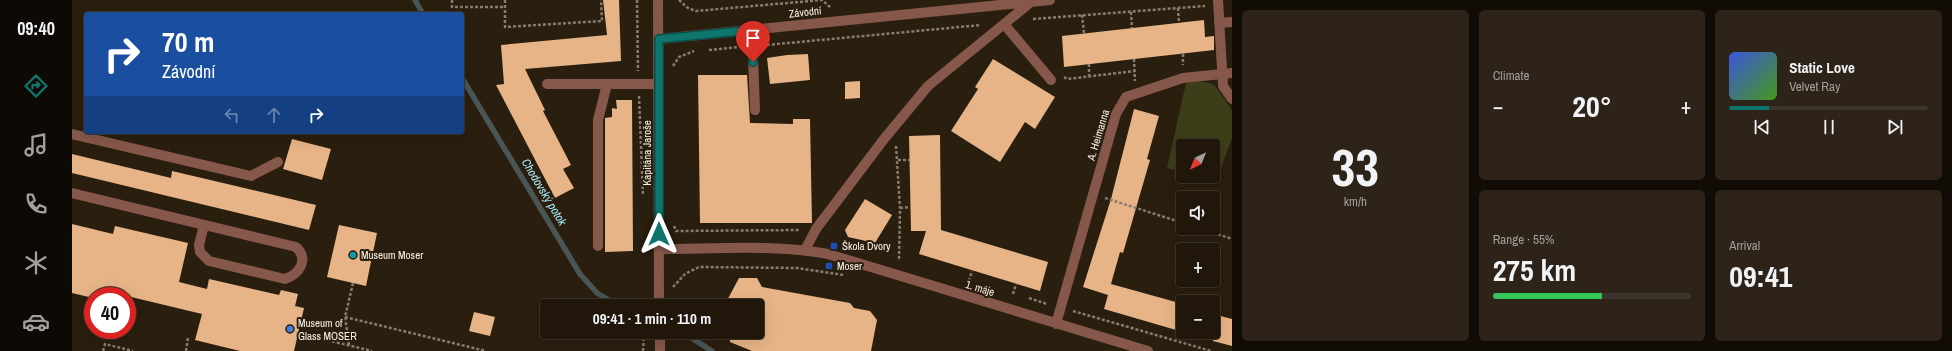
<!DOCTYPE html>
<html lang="en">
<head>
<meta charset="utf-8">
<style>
	body { margin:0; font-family:"Archivo Narrow",sans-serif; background:#2d2318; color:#f1f3f6; height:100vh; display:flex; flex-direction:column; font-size:15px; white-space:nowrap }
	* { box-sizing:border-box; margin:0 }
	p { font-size:13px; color:#a29f9c }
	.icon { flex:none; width:22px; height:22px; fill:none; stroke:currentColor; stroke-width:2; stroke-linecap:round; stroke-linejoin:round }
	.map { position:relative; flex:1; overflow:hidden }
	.details { display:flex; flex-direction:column; gap:10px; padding:10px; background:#120c06; width:720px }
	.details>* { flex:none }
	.guide { position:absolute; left:12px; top:12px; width:380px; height:122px; border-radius:4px; box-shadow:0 4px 16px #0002,0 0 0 1px #3d352b; background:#1a4fa0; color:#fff; overflow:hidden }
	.needle { width:26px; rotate:223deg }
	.tools { position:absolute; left:1104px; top:139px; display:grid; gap:8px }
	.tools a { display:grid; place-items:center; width:44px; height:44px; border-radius:4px; background:#20160a; box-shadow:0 4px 16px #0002,0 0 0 1px #3d352b; font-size:20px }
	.speed { position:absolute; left:12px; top:287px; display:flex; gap:8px; font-size:20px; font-weight:700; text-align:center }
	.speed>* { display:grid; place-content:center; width:52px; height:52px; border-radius:50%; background:#20160a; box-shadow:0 4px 16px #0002,0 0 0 1px #3d352b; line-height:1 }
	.speed .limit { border:6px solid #d22; background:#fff; color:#111 }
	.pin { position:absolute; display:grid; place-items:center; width:34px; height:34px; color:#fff; margin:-41px -17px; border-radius:50% 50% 50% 0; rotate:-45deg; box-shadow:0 0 4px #0007 }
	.pin .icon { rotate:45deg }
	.me { position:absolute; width:44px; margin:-22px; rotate:0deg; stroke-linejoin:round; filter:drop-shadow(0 0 3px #0008) }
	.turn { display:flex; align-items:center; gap:14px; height:84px; padding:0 12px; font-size:18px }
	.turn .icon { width:52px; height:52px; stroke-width:2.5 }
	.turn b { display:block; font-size:28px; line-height:34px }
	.lanes { display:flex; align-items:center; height:38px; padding:0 12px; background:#0003; justify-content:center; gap:20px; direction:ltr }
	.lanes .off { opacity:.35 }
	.big { font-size:30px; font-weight:700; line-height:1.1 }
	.details .tile { flex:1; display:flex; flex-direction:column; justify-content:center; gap:6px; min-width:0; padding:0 14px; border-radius:6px; background:#2d2318 }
	.details .dial { align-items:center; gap:0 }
	.dial b { font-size:52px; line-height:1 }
	.song { display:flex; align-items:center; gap:12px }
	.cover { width:48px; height:48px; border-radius:6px; background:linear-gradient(135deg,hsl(230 70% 55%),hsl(100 70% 35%)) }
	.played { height:4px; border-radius:2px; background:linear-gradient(90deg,#0f766e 20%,#3d352b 20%) }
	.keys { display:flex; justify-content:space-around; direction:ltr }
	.heat { display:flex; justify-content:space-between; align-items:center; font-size:22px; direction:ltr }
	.charge { height:6px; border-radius:3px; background:linear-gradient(90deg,#34c759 55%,#3d352b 0) }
	.details .tiles { flex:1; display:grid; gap:10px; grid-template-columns:repeat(3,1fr) }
	.tile:first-child { grid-row:span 2 }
	.trip { position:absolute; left:468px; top:299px; width:224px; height:40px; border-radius:4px; background:#20160a; box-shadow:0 4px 16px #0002,0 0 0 1px #3d352b; font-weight:700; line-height:40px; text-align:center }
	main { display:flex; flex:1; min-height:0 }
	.tabs { display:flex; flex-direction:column; width:72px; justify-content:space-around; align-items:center; background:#0d0904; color:#a29f9c }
	.tabs .icon { width:28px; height:28px }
	.tabs .selected { color:#0f766e }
	.tabs b { font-size:18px; color:#f1f3f6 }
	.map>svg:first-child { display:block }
</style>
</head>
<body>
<main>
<nav class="tabs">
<b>09:40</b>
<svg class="icon selected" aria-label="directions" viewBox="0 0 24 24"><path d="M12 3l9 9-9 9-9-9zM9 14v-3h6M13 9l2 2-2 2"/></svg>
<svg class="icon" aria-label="music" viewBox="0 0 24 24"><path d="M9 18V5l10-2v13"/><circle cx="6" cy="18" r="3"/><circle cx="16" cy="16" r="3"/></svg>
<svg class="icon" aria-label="phone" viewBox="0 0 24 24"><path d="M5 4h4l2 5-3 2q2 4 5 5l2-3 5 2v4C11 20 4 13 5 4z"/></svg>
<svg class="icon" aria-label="climate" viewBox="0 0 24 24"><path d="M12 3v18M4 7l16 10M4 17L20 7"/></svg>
<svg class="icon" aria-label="car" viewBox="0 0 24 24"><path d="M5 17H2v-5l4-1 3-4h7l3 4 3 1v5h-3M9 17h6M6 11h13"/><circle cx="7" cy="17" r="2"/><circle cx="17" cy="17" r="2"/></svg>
</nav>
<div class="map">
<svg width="1160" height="351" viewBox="0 0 1160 351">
	<rect width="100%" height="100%" fill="#2a1e0e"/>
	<path fill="#3b3e18" d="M1128 81 1140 84 1144 87 1160 110V139L1144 180 1128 176H1141V146H1111V172L1095 168 1114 83Z"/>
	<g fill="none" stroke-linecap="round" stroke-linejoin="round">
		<path stroke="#4a5555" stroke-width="5.5" d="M343 0 351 14
			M390 78 508 274 525 293 547 306
			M610 332 640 351"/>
	</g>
	<path fill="#e6b487" d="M531 0H547L549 61 453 69 473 110 471 111 499 165 491 169 502 188 483 198 424 85 432 84 429 45 535 35Z
		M1132 20 1133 37 1142 36V50L992 67 990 36Z
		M736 54 738 80 698 84 695 58 715 55Z
		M921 59 983 97 963 129 953 122 928 162 879 131 906 89 903 87Z
		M626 75H675L678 123 721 124V119H738L740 223H628Z
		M788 81V98L773 99V82Z
		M544 100H560L561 251 533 252V118L540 117V108L545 109Z
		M1062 109 1087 116 1075 159 1078 160 1051 253 1048 252 1039 284 1111 304V332L1032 309 1036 295 1011 287 1039 199Z
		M868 135 869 230 976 262 968 291 847 254 854 231H839L837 136Z
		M220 139 259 149 250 180 211 169Z
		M0 154 99 178 100 171 244 205 237 230 0 173Z
		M793 199 820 215 803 243 776 237 773 230Z
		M0 224 41 234 43 226 116 243 107 282 135 289 137 279 207 295 209 290 226 294 223 306 232 308 222 351H168L123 340 130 314 55 296H21V298L0 293Z
		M267 225 305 233 294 286 255 277Z
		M667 278H685L690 287 778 303 782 308 798 311 805 320 799 351H680L658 342V332H685V306H652Z
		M402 312 423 317 418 336 397 331Z
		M1141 314 1160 319V346L1141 341Z"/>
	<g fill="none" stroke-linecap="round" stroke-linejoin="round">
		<path stroke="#877c6e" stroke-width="2.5" stroke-dasharray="3 2" stroke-linecap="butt" d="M380 0V7H433
			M433 0V27L530 21 529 0
			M565 0 566 71
			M607 0 616 8 624 11 750 0 758 7
			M1106 8 1107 23
			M1059 12 1060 28
			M1010 15 1012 33
			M961 19 1133 6
			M695 45 909 25
			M637 50 668 47
			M1111 54V65
			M1062 59 1063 81
			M1017 64V76
			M601 66 607 57 622 51
			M992 77 995 79 1063 71
			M567 96 571 195
			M824 146 828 208 827 261
			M826 160H838
			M1033 198 1111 223
			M828 208 838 207
			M602 226 604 231 728 230
			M1127 228 1160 239
			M897 281 900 271
			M601 287 613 274 627 267 725 268 772 275
			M941 294 944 284
			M957 298 975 304
			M1001 311 1139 351
			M273 317 414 351
			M226 333 300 351
			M277 345 273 317 281 283
			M31 351 33 344 61 351
			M114 351 116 338
			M571 351 572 332"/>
		<path stroke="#86584b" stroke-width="10" d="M586 0 587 306
			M1146 0 1151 86 1160 99
			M1147 23 1160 22
			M932 24 979 80
			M680 30 683 110
			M587 39 978 0
			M475 84H535
			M0 134 179 176 206 162
			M0 193 224 247C237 259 228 274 213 279L137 261 128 252 127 245 132 225
			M526 246V120L535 84H587
			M587 249C643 249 701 244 756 254L1076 351
			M733 250 744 229 812 139 856 86 959 2
			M984 324 1044 114 1054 97 1111 78 1160 73
			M588 332V351"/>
	</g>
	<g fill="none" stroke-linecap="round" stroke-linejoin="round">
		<g stroke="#0a4d48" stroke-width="10">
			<path id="route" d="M587 234V39L680 30 681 62"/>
		</g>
		<use href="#route" stroke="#0f766e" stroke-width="7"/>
	</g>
	<g fill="#1a4fb4" stroke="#2a1e0e" stroke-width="1.5">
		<rect x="758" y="242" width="8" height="8" rx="2"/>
		<rect x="753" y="262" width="8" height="8" rx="2"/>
	</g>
	<circle fill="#0f9aa8" stroke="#2a1e0e" stroke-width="1.5" cx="281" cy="255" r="4"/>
	<circle fill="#3f7fe0" stroke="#2a1e0e" stroke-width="1.5" cx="218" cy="329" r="4"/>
	<g text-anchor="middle" stroke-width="4" stroke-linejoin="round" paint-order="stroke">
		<g font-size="11" fill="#f8efe4" stroke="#2a1e0e">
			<text transform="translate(733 12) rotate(-6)" y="4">Závodní</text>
			<text transform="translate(1026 135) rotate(-73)" y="4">A. Heimanna</text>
			<text transform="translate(575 153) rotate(-90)" y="4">Kapitána Jaroše</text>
			<text transform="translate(908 288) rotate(17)" y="4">1. máje</text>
		</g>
		<g font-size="11" fill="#f8efe4" stroke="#2a1e0e" text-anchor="start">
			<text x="770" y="250">Škola Dvory</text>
			<text x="289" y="259">Museum Moser</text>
			<text x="765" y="270">Moser</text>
			<text x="226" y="327">Museum of<tspan x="226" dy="13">Glass MOSER</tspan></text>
		</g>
		<g font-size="12" font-style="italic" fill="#a8eaf8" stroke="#2a1e0e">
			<text transform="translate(472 192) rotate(59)" y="4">Chodovský potok</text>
		</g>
	</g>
</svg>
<div class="tools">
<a><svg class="needle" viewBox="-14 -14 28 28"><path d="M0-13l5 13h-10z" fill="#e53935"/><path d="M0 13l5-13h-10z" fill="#a29f9c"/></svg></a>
<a><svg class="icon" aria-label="sound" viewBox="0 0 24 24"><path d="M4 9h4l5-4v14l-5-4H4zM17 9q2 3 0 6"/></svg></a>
<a>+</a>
<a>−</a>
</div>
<div class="speed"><div class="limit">40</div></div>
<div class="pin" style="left:681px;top:62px;background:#d93025"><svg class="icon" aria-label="arrive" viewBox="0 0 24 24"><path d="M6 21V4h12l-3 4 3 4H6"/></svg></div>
<svg class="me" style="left:587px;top:234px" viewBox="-20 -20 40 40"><path d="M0-17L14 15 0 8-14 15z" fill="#0f766e" stroke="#fff" stroke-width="4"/></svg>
<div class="trip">09:41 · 1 min · 110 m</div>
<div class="guide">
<div class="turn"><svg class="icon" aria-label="right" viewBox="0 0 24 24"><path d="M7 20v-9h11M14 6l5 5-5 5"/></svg><div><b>70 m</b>Závodní</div></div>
<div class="lanes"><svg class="icon off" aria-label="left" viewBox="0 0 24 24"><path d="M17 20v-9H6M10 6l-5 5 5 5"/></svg><svg class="icon off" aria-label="ahead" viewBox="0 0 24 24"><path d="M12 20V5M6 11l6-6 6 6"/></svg><svg class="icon" aria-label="right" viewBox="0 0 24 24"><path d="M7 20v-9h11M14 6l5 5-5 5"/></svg></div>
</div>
</div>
<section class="details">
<div class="tiles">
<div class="tile dial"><b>33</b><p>km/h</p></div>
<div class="tile"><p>Climate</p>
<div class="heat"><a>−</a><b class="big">20°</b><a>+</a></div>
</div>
<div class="tile">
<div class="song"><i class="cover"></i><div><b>Static Love</b><p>Velvet Ray</p></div></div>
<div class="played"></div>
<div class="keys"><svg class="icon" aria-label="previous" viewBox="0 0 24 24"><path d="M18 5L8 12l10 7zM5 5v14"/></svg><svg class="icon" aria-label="pause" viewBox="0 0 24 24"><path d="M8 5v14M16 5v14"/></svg><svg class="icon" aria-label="next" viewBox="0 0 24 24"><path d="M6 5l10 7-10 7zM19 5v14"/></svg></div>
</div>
<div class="tile"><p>Range · 55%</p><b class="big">275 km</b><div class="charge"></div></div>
<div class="tile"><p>Arrival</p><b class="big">09:41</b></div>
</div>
</section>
</main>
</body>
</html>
